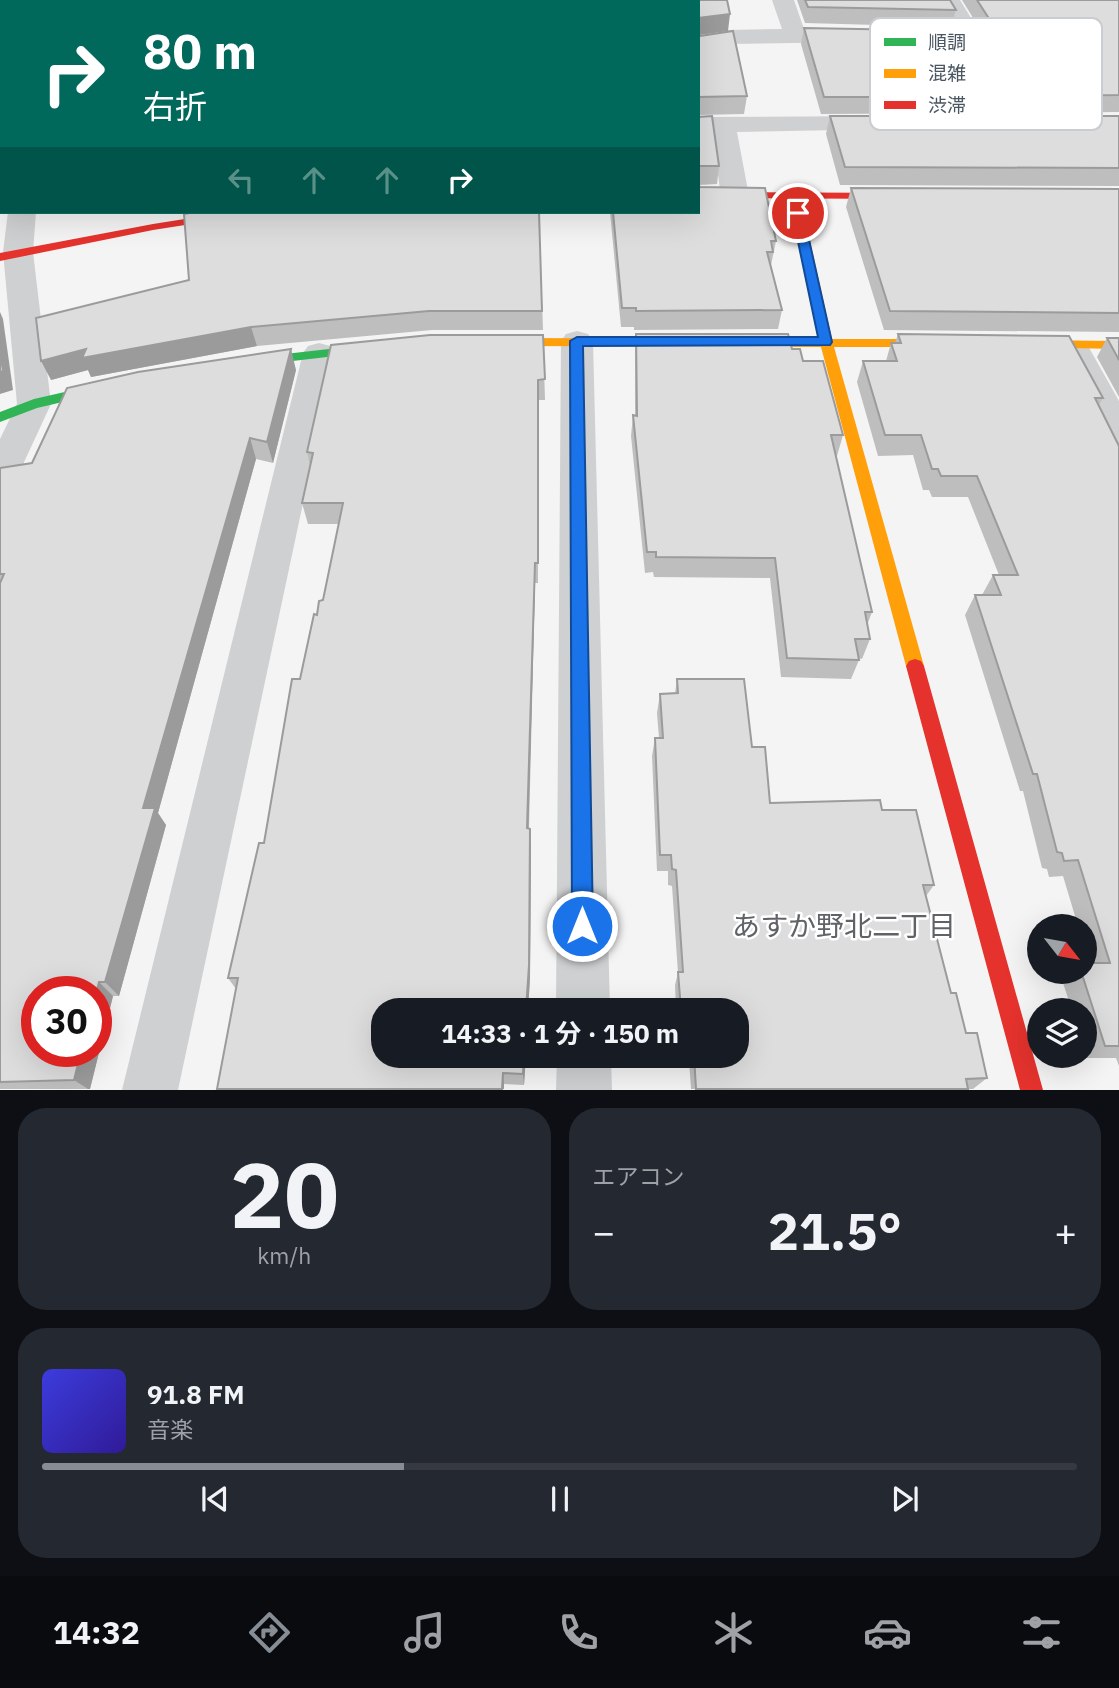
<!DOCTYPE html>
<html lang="ja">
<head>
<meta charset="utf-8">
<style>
	body { margin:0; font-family:"IBM Plex Sans","Noto Sans JP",sans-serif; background:#242831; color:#f1f3f6; height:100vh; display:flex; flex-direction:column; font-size:26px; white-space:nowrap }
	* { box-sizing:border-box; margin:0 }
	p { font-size:23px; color:#9ea1a6 }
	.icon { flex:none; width:38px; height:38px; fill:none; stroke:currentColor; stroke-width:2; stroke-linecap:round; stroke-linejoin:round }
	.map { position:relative; height:1090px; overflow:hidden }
	.side { display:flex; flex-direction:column; gap:18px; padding:18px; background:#0d0f14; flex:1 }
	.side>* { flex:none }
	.hud { position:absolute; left:0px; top:0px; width:700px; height:214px; box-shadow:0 7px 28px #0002; background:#00695c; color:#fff; overflow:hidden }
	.needle { width:46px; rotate:121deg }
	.buttons { position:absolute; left:1027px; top:914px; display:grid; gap:14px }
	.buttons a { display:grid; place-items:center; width:70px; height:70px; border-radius:50%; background:#171b24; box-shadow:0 7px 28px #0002; font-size:35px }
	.speed { position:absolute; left:21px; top:976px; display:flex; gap:14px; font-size:35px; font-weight:700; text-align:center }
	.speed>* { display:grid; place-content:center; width:91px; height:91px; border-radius:50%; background:#171b24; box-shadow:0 7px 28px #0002; line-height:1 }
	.speed .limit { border:10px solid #d22; background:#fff; color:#111 }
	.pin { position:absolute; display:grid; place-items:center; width:60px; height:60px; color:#fff; margin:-30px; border:4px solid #fff; border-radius:50%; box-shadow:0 2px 7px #0007 }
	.me { position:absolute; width:77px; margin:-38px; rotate:0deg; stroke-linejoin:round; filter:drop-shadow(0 0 5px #0008) }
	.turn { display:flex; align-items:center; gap:24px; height:147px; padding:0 28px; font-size:32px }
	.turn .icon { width:91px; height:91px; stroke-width:2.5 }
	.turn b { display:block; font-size:49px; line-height:60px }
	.lanes { display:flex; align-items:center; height:66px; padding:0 28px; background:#0003; justify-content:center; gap:35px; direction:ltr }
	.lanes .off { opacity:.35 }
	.big { font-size:52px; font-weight:700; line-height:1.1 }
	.side .widget { flex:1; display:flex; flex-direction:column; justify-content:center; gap:10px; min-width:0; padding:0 24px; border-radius:28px; background:#242831 }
	.side .dial { align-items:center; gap:0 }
	.dial b { font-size:91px; line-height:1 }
	.song { display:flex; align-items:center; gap:21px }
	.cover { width:84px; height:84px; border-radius:10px; background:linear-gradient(135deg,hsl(240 70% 55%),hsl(250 70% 35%)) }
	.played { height:7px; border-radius:4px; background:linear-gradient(90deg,#868d94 35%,#363941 35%) }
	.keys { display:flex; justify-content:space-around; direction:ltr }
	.heat { display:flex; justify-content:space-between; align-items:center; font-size:38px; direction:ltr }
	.side .tiles { flex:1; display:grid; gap:18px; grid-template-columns:1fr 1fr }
	.widget:last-child { grid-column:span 2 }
	.trip { position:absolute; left:371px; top:998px; width:378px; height:70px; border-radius:28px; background:#171b24; box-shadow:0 7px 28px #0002; font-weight:700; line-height:70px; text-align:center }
	.dock { display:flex; height:112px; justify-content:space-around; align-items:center; background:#090b0e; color:#9ea1a6 }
	.dock .icon { width:49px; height:49px }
	.dock .on { color:#868d94 }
	.dock b { font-size:32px; color:#f1f3f6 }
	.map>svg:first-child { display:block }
</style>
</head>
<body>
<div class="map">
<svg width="1119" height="1090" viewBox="0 0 1119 1090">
	<rect width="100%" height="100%" fill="#f4f4f4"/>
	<path fill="#d9f2e3" d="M0 0H255L2 2 0 61Z"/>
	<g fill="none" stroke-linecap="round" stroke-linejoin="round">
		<path fill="#ced0d2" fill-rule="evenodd" d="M772 0H794L804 29 856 28 864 30 867 35 864 40 856 42 728 44 698 51V37L728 30 782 29Z
			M938 0H960L1035 122 1031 127 1022 130 1013 127Z
			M882 116 891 119 895 124 891 129 737 132 749 196 745 202 735 204 725 202 721 196 712 132 698 133V117Z
			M8 212H36L33 252 51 404 13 486 0 490V439L17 404 3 252Z
			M577 331 588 334 593 341 610 1010H556L561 341 566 334Z
			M319 343 330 346 335 353 178 1090H122L303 353 308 346Z
			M1077 343 1088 346 1119 401V446L1107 443 1061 353 1066 346Z
			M557 1055H611L612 1090H556Z"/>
		<path fill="#30b455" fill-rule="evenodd" d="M382 343 389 347 387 350 241 367 234 363 241 359Z
			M113 381 118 383 120 386 118 389 37 408 0 422V412L34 399Z"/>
		<path fill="#ff9f0a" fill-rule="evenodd" d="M794 193 800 196 832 339H949L956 343 949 347H834L924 666 921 671 915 673 909 671 906 666 821 347 491 346 484 342 491 338 819 339 788 196Z
			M1023 340 1119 341V349L1018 347V341Z"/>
		<path fill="#e5322d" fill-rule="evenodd" d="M698 192 903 193 909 196 903 199 698 198Z
			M229 212H255L249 215 153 230 0 261V253L153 224Z
			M915 659 921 661 924 666 1043 1090H1020L906 666 909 661Z"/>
	</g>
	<path fill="#bebebf" d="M797 0H950L956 10 951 27 805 23Z
		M962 0H1119V112L1032 113Z
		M698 2 728 31 699 35 747 96 744 114 698 115Z
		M804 28 1007 97 1001 113 821 114 801 44Z
		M830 116H1119V186L840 185 826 134Z
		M698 117 719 166 717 184 698 185 776 241 771 265 782 310 778 329 634 330V327H621L610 212H698Z
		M851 188 1119 189V332L884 330 846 207Z
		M539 212 543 330H432L257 346 91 377 88 370 51 380 189 280Z
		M636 334 792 349 803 361 843 435 837 456H836L872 612 867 625 870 639 862 659 858 658 859 660 851 679 781 677 770 578 654 577 653 572 645 573 631 436 633 415 635 416V355Z
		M898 334 1103 398 1098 406 1119 446V1066L1116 1058H1087L1085 1051V1010H1072L1061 977 1068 971H1085L1089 963 1085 950V926H1078L1063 876 1049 877 1047 869 1042 868 1023 791H1020L965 615 975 595H982L993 575H999L968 497H932L929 490H923L913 455 878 456 857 382 863 361H886L891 343H895Z
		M543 335 545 400H538V583H535L529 829H530L531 845 530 978 528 1010H383L526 1055 524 1085 504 1084V1089H217L236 989 228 978 264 843 300 679 317 615 323 600 339 524H308L302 503 310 466 307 452Z
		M1107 338H1119V397L1097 357Z
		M296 370 273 463 256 459 158 813 166 825 119 996H113L90 1089H0V468L32 463Z
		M677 679 752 747 770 803 882 810 934 885 926 896 951 993 966 1033 987 1078 973 1089H691L689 1061H680L679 1055H737V1010H676L675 985 678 973 672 886 668 885V871H657L652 756 655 738H659L657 713 660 694 675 693Z"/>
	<path fill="#9b9b9b" d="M730 14 728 31 698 35V18Z
		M0 141H2V171L0 180Z
		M0 312 3 319 13 390 0 394Z
		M251 327 257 346 91 377 88 370 51 380 41 361 86 349Z
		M291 349 296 370 273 463 267 442Z
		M250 438 256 459 158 813 166 825 119 996 105 982 143 808Z
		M535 563V583L528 845 527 828Z
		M530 829 531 845 530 978 528 1010H526Z
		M99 982 113 996 90 1089H88L74 1080 81 1052H96V993Z
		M524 1055H526L524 1085 523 1074Z
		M503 1073 504 1084V1089H502Z"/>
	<path fill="#ddddde" stroke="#9b9b9b" stroke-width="2" d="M353 0H727L730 14 698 18V2H350Z
		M805 0H950L956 10 808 7Z
		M977 0H1119V95L1039 96Z
		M804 28 967 31 1007 97H824Z
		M733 31 747 96 698 97V34L700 36Z
		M0 68H2V141H0Z
		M712 116 719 166H698V117Z
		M830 116H1119V168L845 167Z
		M698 185 700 187 765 188 776 241H771L773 252H767L782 310 636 311V308H622L613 212H698Z
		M851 188 1119 189V313L890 311Z
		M194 212H539L542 311H429L251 327 82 358 86 349 41 361 36 318 189 280 184 214Z
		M636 334H788L792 349H800L803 361H823L843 435H831L872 612H865L870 639H855L859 660 787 658 775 558 656 557V552H647L633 415 637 416Z
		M898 334 1069 336 1103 398H1095L1119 446V1046H1105L1081 971H1085V963H1110L1078 860 1064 861 1062 853 1057 852 1037 774H1033L975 595H1001L993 575H1018L977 476H941L938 469H932L921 435H885L863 361H897L891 343H901Z
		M430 335H543L545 379 538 380V563H535L527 828 530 829 529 965 526 1010H383V1055H524L523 1074 503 1073 502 1089H217L238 978H228L259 843H264L292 679H300L314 614 317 615 319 601 323 600 343 503H302L313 453 307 452 331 345Z
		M1107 338H1119V360Z
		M291 349 267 442 250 438 143 808H155L105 982H99L96 993 37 992V1052H81L74 1080 0 1082V583L4 574H0V468L32 463 67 388 138 372Z
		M0 351 3 371 0 372Z
		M677 679H744L752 747H765L770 803 880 800 882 810H916L934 885H923L951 993H956L966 1033H977L987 1078 966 1079 968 1089H696L694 1055H737V1010H681L678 972H683L676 870 672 869 671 855H660L655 738H663L660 694 678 693Z"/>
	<path fill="#1a73e8" stroke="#114b97" stroke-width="2" d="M794 211 803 213 832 342 830 345 583 346 593 926 590 934 582 937 575 934 572 926 570 341 577 337H818L792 213Z"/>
	<g text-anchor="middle" stroke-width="5" stroke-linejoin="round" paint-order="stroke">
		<g font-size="28" fill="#5f6368" stroke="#fff">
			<text x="844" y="936">あすか野北二丁目</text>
		</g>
	</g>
	<rect x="870" y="18" width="232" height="112" rx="10" fill="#fff" stroke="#c9ccd0" stroke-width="2"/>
	<rect x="884" y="38" width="32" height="8" fill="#30b455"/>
	<rect x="884" y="69" width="32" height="9" fill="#ff9f0a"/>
	<rect x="884" y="101" width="32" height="8" fill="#e5322d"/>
	<g font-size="19" fill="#4a5661">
		<text x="928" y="49">順調</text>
		<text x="928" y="80">混雑</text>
		<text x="928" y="112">渋滞</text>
	</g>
</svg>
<div class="buttons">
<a><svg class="needle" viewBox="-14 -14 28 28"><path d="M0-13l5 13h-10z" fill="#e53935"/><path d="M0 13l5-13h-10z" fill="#9ea1a6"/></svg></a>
<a><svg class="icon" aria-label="layers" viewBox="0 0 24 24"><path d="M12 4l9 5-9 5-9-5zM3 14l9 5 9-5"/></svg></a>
</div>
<div class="speed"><div class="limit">30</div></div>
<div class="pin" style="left:798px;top:213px;background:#d93025"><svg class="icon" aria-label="arrive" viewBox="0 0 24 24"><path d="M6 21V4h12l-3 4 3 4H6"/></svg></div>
<svg class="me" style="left:582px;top:926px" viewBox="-20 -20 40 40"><circle r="17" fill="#1a73e8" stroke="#fff" stroke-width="3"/><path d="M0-11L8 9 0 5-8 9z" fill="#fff"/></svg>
<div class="trip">14:33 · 1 分 · 150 m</div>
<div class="hud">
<div class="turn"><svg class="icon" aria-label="right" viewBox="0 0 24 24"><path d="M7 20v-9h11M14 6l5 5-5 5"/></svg><div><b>80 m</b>右折</div></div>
<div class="lanes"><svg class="icon off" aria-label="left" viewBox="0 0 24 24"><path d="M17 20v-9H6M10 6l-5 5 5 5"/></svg><svg class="icon off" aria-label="ahead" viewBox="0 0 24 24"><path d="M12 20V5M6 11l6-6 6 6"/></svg><svg class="icon off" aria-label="ahead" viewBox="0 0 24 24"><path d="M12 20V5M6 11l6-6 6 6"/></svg><svg class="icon" aria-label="right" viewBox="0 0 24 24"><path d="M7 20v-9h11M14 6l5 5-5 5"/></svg></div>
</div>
</div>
<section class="side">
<div class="tiles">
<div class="widget dial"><b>20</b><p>km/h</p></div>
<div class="widget"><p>エアコン</p>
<div class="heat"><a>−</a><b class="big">21.5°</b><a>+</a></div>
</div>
<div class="widget">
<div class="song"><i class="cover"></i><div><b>91.8 FM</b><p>音楽</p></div></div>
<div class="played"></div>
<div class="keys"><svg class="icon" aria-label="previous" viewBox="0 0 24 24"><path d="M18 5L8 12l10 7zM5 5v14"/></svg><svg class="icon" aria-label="pause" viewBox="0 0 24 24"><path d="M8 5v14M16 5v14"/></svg><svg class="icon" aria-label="next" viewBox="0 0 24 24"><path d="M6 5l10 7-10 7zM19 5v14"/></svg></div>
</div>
</div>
</section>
<nav class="dock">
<b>14:32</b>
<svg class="icon on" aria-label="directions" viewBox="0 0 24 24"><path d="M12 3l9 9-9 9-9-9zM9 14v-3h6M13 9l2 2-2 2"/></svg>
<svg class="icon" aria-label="music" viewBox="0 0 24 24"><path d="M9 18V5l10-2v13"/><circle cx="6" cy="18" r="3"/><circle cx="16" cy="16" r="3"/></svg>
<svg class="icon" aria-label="phone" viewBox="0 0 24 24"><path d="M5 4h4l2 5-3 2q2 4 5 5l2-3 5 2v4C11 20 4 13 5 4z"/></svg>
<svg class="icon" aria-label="climate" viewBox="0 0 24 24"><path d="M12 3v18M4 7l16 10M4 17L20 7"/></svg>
<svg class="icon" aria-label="car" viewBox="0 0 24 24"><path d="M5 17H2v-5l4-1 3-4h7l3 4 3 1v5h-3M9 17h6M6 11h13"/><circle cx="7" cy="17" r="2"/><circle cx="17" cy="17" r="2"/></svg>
<svg class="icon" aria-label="filters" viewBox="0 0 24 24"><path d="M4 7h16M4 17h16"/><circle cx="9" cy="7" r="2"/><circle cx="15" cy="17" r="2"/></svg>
</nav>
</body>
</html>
